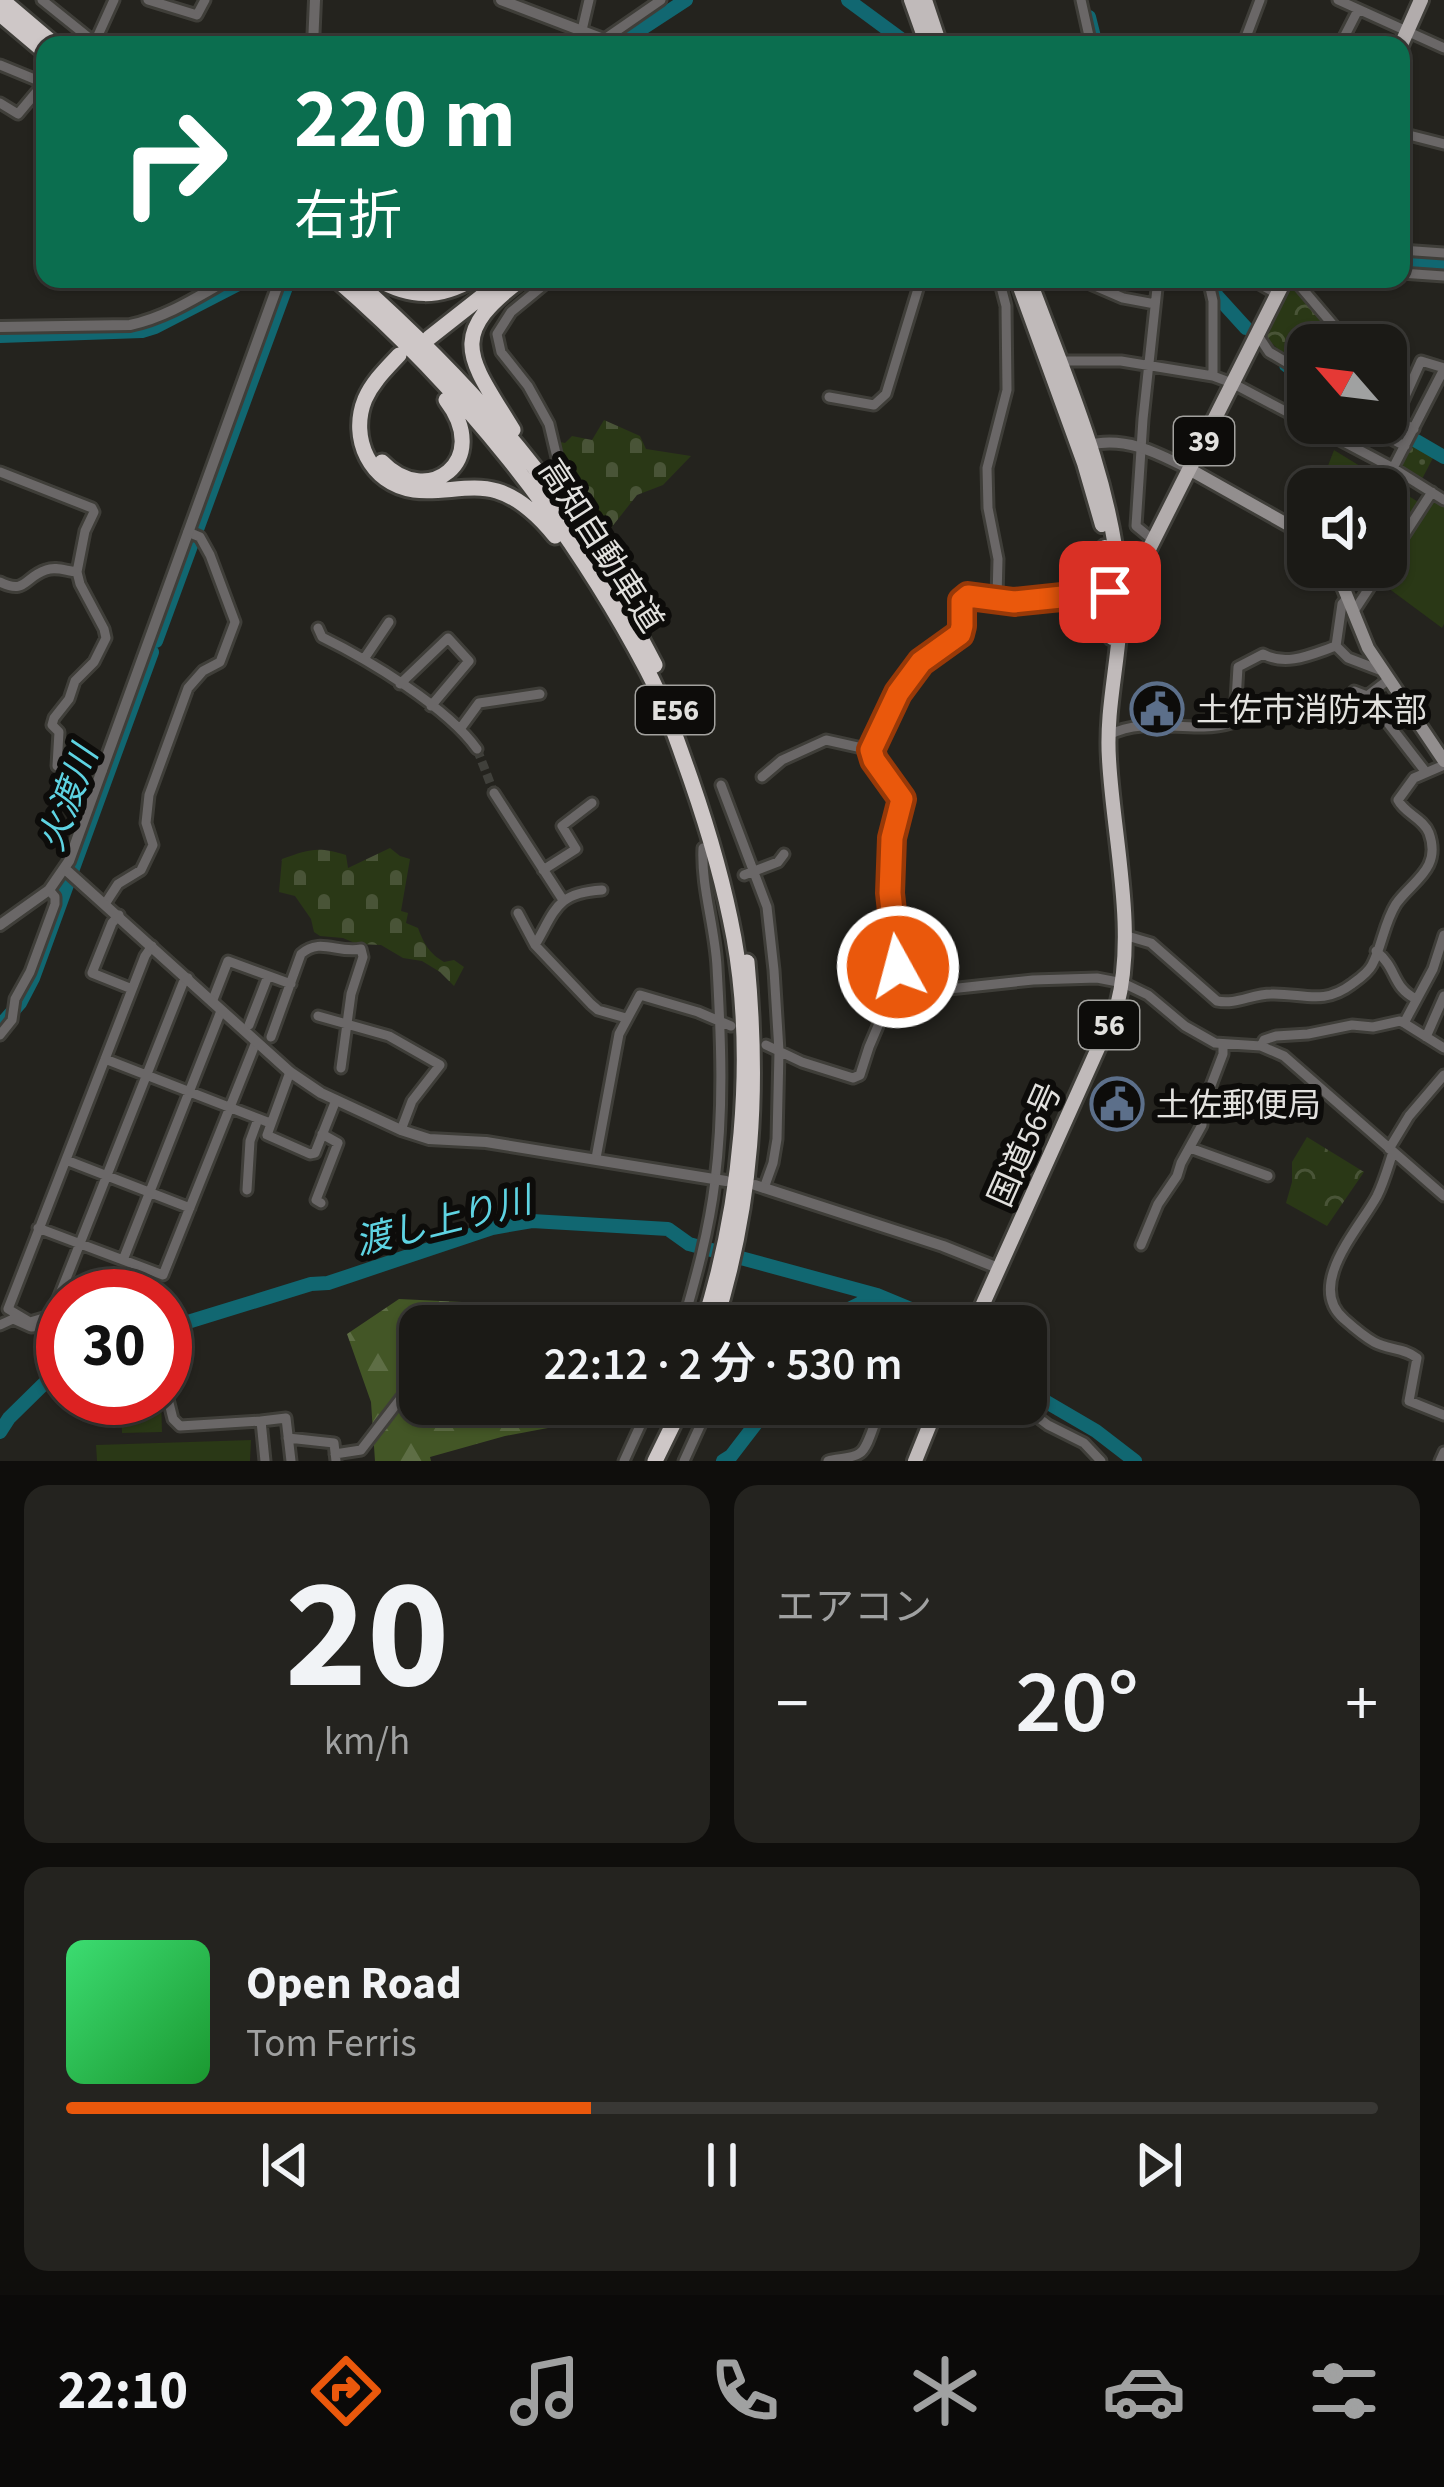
<!DOCTYPE html>
<html lang="ja">
<head>
<meta charset="utf-8">
<style>
	body { margin:0; font-family:"Source Sans 3","Noto Sans JP",sans-serif; background:#24231f; color:#f1f3f6; height:100vh; display:flex; flex-direction:column; font-size:45px; white-space:nowrap }
	* { box-sizing:border-box; margin:0 }
	p { font-size:39px; color:#a0a1a1 }
	.icon { flex:none; width:66px; height:66px; fill:none; stroke:currentColor; stroke-width:2; stroke-linecap:round; stroke-linejoin:round }
	.map { position:relative; height:1461px; overflow:hidden }
	.drawer { display:flex; flex-direction:column; gap:24px; padding:24px; background:#0f0e0c; flex:1 }
	.drawer>* { flex:none }
	.top-card { position:absolute; left:36px; top:36px; width:1374px; height:252px; border-radius:24px; box-shadow:0 3px 9px #0004,0 0 0 3px #393835; background:#0b6e4f; color:#fff; overflow:hidden }
	.needle { width:78px; rotate:298deg }
	.buttons { position:absolute; left:1287px; top:324px; display:grid; gap:24px }
	.buttons a { display:grid; place-items:center; width:120px; height:120px; border-radius:24px; background:#1b1a16; box-shadow:0 3px 9px #0004,0 0 0 3px #393835; font-size:60px }
	.speed { position:absolute; left:36px; top:1269px; display:flex; gap:24px; font-size:60px; font-weight:700; text-align:center }
	.speed>* { display:grid; place-content:center; width:156px; height:156px; border-radius:50%; background:#1b1a16; box-shadow:0 3px 9px #0004,0 0 0 3px #393835; line-height:1 }
	.speed .limit { border:18px solid #d22; background:#fff; color:#111 }
	.pin { position:absolute; display:grid; place-items:center; width:102px; height:102px; color:#fff; margin:-51px; border-radius:24px; box-shadow:0 6px 18px #0006 }
	.me { position:absolute; width:132px; margin:-66px; rotate:353deg; stroke-linejoin:round; filter:drop-shadow(0 0 9px #0008) }
	.turn { display:flex; align-items:center; gap:42px; height:252px; padding:0 60px; font-size:54px }
	.turn .icon { width:156px; height:156px; stroke-width:2.5 }
	.turn b { display:block; font-size:84px; line-height:102px }
	.big { font-size:90px; font-weight:600; line-height:1.1 }
	.drawer .tile { flex:1; display:flex; flex-direction:column; justify-content:center; gap:18px; min-width:0; padding:0 42px; border-radius:24px; background:#24231f }
	.drawer .dial { align-items:center; gap:0 }
	.dial b { font-size:156px; line-height:1 }
	.song { display:flex; align-items:center; gap:36px }
	.cover { width:144px; height:144px; border-radius:18px; background:linear-gradient(135deg,hsl(140 70% 55%),hsl(130 70% 35%)) }
	.played { height:12px; border-radius:6px; background:linear-gradient(90deg,#ea580c 40%,#393835 40%) }
	.keys { display:flex; justify-content:space-around; direction:ltr }
	.heat { display:flex; justify-content:space-between; align-items:center; font-size:66px; direction:ltr }
	.drawer .tiles { flex:1; display:grid; gap:24px; grid-template-columns:1fr 1fr }
	.tile:last-child { grid-column:span 2 }
	.trip { position:absolute; left:399px; top:1305px; width:648px; height:120px; border-radius:24px; background:#1b1a16; box-shadow:0 3px 9px #0004,0 0 0 3px #393835; font-weight:600; line-height:120px; text-align:center }
	.tab-bar { display:flex; height:192px; justify-content:space-around; align-items:center; background:#0b0a09; color:#a0a1a1 }
	.tab-bar .icon { width:84px; height:84px }
	.tab-bar .selected { color:#ea580c }
	.tab-bar b { font-size:54px; color:#f1f3f6 }
	.map>svg:first-child { display:block }
</style>
</head>
<body>
<div class="map">
<svg width="1444" height="1461" viewBox="0 0 1444 1461">
	<defs>
		<pattern id="grass-dots" width="8" height="8" patternUnits="userSpaceOnUse" patternTransform="scale(3)"><rect width="8" height="8" fill="#2a3816"/><path d="M2 2h.1M6 6h.1" fill="none" stroke="#495437" stroke-width="1.8" stroke-linecap="round"/></pattern>
		<pattern id="forest-firs" width="22" height="20" patternUnits="userSpaceOnUse" patternTransform="scale(3)"><rect width="22" height="20" fill="#435626"/><path d="M5 1l3.5 6h-7zM16 11l3.5 6h-7z" fill="#5e6e45"/></pattern>
		<pattern id="cemetery-stones" width="16" height="16" patternUnits="userSpaceOnUse" patternTransform="scale(3)"><rect width="16" height="16" fill="#2a3816"/><path d="M2 7V4a2 2 0 0 1 4 0v3zM10 15v-3a2 2 0 0 1 4 0v3z" fill="#495437"/></pattern>
		<pattern id="park-crowns" width="20" height="18" patternUnits="userSpaceOnUse" patternTransform="scale(3)"><rect width="20" height="18" fill="#2a3816"/><path d="M2 6a3 3 0 1 1 6 0M12 15a3 3 0 1 1 6 0" fill="none" stroke="#495437"/></pattern>
	</defs>
	<rect width="100%" height="100%" fill="#24231e"/>
	<path fill="url(#grass-dots)" d="M1411 441 1435 454 1422 479 1401 468 1399 464Z"/>
	<path fill="url(#forest-firs)" d="M399 1299 462 1302 486 1326H420V1404L614 1405 569 1424 505 1436 430 1457 431 1461H375L371 1402 347 1334Z"/>
	<path fill="url(#cemetery-stones)" d="M604 420 640 436 646 449 691 456 663 485 637 495 611 528 585 515 568 480 556 441 565 443 572 436 592 440Z
		M390 848 400 856 410 859 401 911 408 913 406 923 418 928C424 944 429 953 444 962L454 960 464 967 454 986 440 972 422 961 403 958 381 945 357 944 343 938 320 936 314 932 311 919 295 896 279 892 282 859C309 849 318 846 346 855L348 868Z"/>
	<path fill="url(#park-crowns)" d="M1292 284 1343 341 1341 345H1319L1301 337 1290 360 1265 337Z
		M1307 1137 1364 1172 1327 1226 1286 1203 1292 1182V1162Z"/>
	<path fill="#2a3816" d="M1334 450 1420 503 1386 557V489H1319Z
		M1433 497 1444 507V624L1442 628 1380 582Z
		M121 1398H161L162 1432 122 1433Z
		M251 1440 250 1461H97L96 1445Z"/>
	<g fill="none" stroke-linecap="round" stroke-linejoin="round">
		<path stroke="#116771" stroke-width="14" d="M848 0 909 45
			M1089 17 1096 45
			M617 45 686 0
			M1401 262 1444 265
			M1213 279 1216 295 1246 328
			M0 336 142 331 155 327 248 279
			M1286 365 1308 382
			M1413 439 1444 457
			M156 641 289 279
			M0 1026 20 1003 33 978 152 652
			M833 1326 845 1311 877 1295
			M165 1329 311 1284 328 1283 492 1228 532 1221 668 1229 689 1244 877 1295 930 1317 941 1326
			M1026 1390 1096 1431 1135 1461
			M0 1432 9 1418 63 1365
			M723 1461 731 1456 771 1404"/>
		<path stroke="#40403b" stroke-width="9" stroke-dasharray="9 4.5" stroke-linecap="butt" d="M477 749 494 793"/>
		<g stroke="#3f3e39" stroke-width="15">
			<path id="minor" d="M42 0 98 45
				M148 0 197 15 205 0
				M1081 0 1091 45
				M1338 0 1444 48
				M582 30 589 0
				M95 42 114 0
				M596 45 661 0
				M1243 45 1260 0
				M1340 45 1358 10
				M0 65 44 83 18 114 0 103
				M1401 133 1444 144
				M1401 250 1444 253
				M1401 273 1444 276
				M551 279 511 312 497 334 501 352 528 386 549 424 559 466 572 493
				M1079 279 1123 298 1155 304
				M1208 279 1213 301V376
				M1251 279 1277 294
				M1294 279 1345 339
				M1257 334 1269 352 1308 375
				M1060 361H1121L1213 376 1232 383 1308 423
				M829 397 874 405 886 394 921 279
				M1386 415 1414 429
				M1395 419 1421 361 1444 368
				M1308 423 1393 468 1444 500
				M1361 423 1405 446
				M1393 468 1444 369
				M0 472 92 508 94 512 85 531 77 572 80 584 104 629 106 638 94 662 75 681 69 699 54 718 52 725 59 732 57 766 91 767 102 771
				M1153 540 1136 526 1143 419 1158 279
				M1386 563 1432 492
				M0 582C26 595 24 577 46 570 56 566 66 571 77 572
				M1348 597 1342 604 1336 646 1348 658 1382 671
				M997 598 998 559 988 508 987 468 1007 390 1006 306 999 279
				M1354 611 1383 567
				M318 628 322 637C369 660 447 707 477 749
				M364 659 389 622
				M400 684 448 638 469 661 431 706
				M1354 691 1367 696 1388 680
				M1367 696 1425 771
				M460 729 479 703 540 694
				M1109 735C1147 715 1191 735 1231 723L1235 717 1238 667 1263 654C1287 667 1312 654 1336 646
				M762 777 782 760 826 740 871 750
				M721 785 767 907 774 970 779 1051 777 1139 773 1163 764 1188
				M494 793 563 900
				M543 870 576 849 562 826 592 803
				M744 875 778 862 784 854
				M105 904 118 884 141 870 153 845 146 823 149 795 188 688 203 671 220 662 235 622 210 555 200 537 188 532
				M518 913 535 945 591 1004 598 1010 626 1018
				M119 915 112 923 92 973 132 989
				M1124 935 1151 943 1217 1001C1236 1005 1252 994 1271 994 1303 993 1323 1006 1352 984 1359 979 1368 973 1372 965 1382 946 1384 923 1396 904 1412 881 1442 869 1429 833 1423 818 1405 814 1398 800L1414 778 1444 765
				M1444 935 1433 969 1404 1023 1444 1048
				M535 945C556 909 556 893 602 890
				M152 946 145 956 8 1309 30 1322 47 1317 54 1309 183 983 188 978
				M1376 951C1398 969 1391 986 1416 999
				M898 979 940 990 1033 980 1097 978 1123 983 1148 995 1185 1026 1215 1043 1261 1046 1284 1056 1444 1196
				M212 1002 228 961 291 984
				M318 1016 389 1036 440 1065 412 1101 401 1130
				M249 1025 268 976
				M0 1035 12 1020 15 999 30 972 55 904V897L49 890
				M271 1037 301 954C320 937 338 954 361 949L363 957 351 994 341 1068
				M1426 1037 1444 996
				M766 1045 802 1062 853 1078 860 1075 869 1047 898 979 890 893 892 838 902 799 874 760 871 750 899 693 921 662 960 634 962 626V601L968 596 1014 602 1110 593
				M1261 1046 1264 1040 1276 1036 1308 1034 1352 1025 1373 1027 1400 1021 1404 1023
				M105 1059 270 1123
				M290 1072 267 1135 310 1154 315 1153 336 1100
				M1190 1148 1268 1176
				M1389 1149 1409 1116 1444 1075
				M1393 1152C1388 1167 1384 1182 1377 1196 1360 1228 1305 1285 1344 1319 1353 1327 1363 1336 1374 1342 1388 1350 1403 1347 1417 1358L1409 1401 1444 1415
				M596 1158 619 1034 640 995 698 1012 731 1026
				M66 1160 190 1208
				M247 1190 250 1141 258 1119
				M321 1203 316 1200 338 1143 322 1134
				M38 1228 163 1275 256 1042
				M1141 1245 1158 1204 1177 1176 1181 1163 1202 1125V1109L1223 1054V1044
				M123 1260 221 1011
				M0 1325 13 1319 31 1327 45 1326 63 1343
				M682 1326C696 1278 709 1231 715 1181 724 1110 721 1038 717 967 715 927 701 887 703 848
				M165 1387 173 1419 180 1426 261 1421 265 1461
				M1020 1404 1048 1425 1084 1443 1101 1461
				M261 1421 286 1418 291 1461
				M288 1438 334 1443 336 1461
				M335 1454 361 1450 401 1398
				M624 1461 650 1404
				M684 1461 710 1404
				M828 1461C837 1458 852 1459 860 1453 870 1446 875 1416 883 1404
				M1440 1461 1444 1452"/>
		</g>
		<g stroke="#3f3e39" stroke-width="16">
			<path id="tertiary" d="M501 0 619 45
				M313 45 315 0
				M0 327 130 325C167 317 197 297 229 279
				M1085 446C1123 435 1156 452 1189 469
				M65 869 290 1072 321 1093 401 1130 429 1139 486 1142 726 1181
				M0 925 49 890 69 861 280 279
				M755 1185 943 1246 998 1268"/>
		</g>
		<g stroke="#3f3e39" stroke-width="18">
			<path id="secondary" d="M1189 469 1308 536
				M1335 567 1368 648 1444 761"/>
		</g>
		<g stroke="#3f3e39" stroke-width="20">
			<path id="primary" d="M1401 45 1421 0
				M1115 589 1145 557 1285 279"/>
		</g>
		<g stroke="#3f3e39" stroke-width="20">
			<path id="trunk" d="M911 0 927 45
				M925 0 940 45
				M1017 279 1084 463 1102 525
				M1105 547 1112 638
				M973 1326 1117 1006C1137 931 1113 836 1109 759 1105 701 1124 645 1120 586 1111 478 1066 379 1029 279
				M915 1461 938 1404"/>
		</g>
		<g stroke="#3f3e39" stroke-width="21">
			<path id="motorway" d="M2 0 55 45
				M0 14 45 52
				M336 279C462 388 569 522 647 670 665 704 678 743 691 780 709 832 724 884 734 938 756 1060 741 1208 703 1326
				M354 279C418 336 481 399 534 467 581 529 619 596 655 665
				M377 279C410 298 439 299 473 279
				M429 338 504 279
				M399 355C387 368 373 381 365 399 349 438 370 484 414 490 441 494 471 483 497 491 520 498 541 518 555 536
				M513 430C470 359 444 336 522 279
				M382 462C427 509 493 461 446 400
				M714 1326C753 1203 759 1089 747 962
				M655 1461 683 1404"/>
		</g>
		<use href="#minor" stroke="#6a6767" stroke-width="9"/>
		<use href="#tertiary" stroke="#6a6767" stroke-width="10"/>
		<use href="#secondary" stroke="#928e8e" stroke-width="12"/>
		<use href="#primary" stroke="#b2acac" stroke-width="14"/>
		<use href="#trunk" stroke="#c0baba" stroke-width="14"/>
		<use href="#motorway" stroke="#cec7c7" stroke-width="15"/>
	</g>
	<g fill="none" stroke-linecap="round" stroke-linejoin="round">
		<g stroke="#983908" stroke-width="30">
			<path id="route" d="M898 967 890 893 892 838 902 799 874 760 871 750 898 693 921 662 960 634 962 626V601L968 596 1014 602 1110 592"/>
		</g>
		<use href="#route" stroke="#ea580c" stroke-width="21"/>
	</g>
	<defs>
		<g id="civic-ring" transform="scale(2.7)"><circle r="9.5" fill="#0d0c0a" stroke="#5c6f8a" stroke-width="1.5"/><path d="M-.6-6.5H3V-4.5H.6V-3L4-1V1h2V6H-6V1h2V-1L-.6-3ZM-1.2 2.5V6h2.4V2.5Z" fill="#5c6f8a"/></g>
	</defs>
	<g fill-rule="evenodd">
		<use href="#civic-ring" x="1157" y="709"/>
		<use href="#civic-ring" x="1117" y="1104"/>
	</g>
	<g text-anchor="middle" stroke-width="12" stroke-linejoin="round" paint-order="stroke">
		<g fill="#0d0c0a" stroke="#a2a19e" stroke-width="3">
			<rect x="1174" y="417" width="60" height="48" rx="9"/>
			<rect x="636" y="686" width="78" height="48" rx="9"/>
			<rect x="1079" y="1001" width="60" height="48" rx="9"/>
		</g>
		<g font-size="30" font-weight="bold" fill="#e2e1de">
			<text x="1204" y="451">39</text>
			<text x="675" y="720">E56</text>
			<text x="1109" y="1035">56</text>
		</g>
		<g font-size="33" fill="#e2e1de" stroke="#0d0c0a">
			<text transform="translate(602 545) rotate(57)" y="12">高知自動車道</text>
			<text transform="translate(1024 1144) rotate(-66)" y="12">国道56号</text>
		</g>
		<g font-size="33" fill="#e2e1de" stroke="#0d0c0a" text-anchor="start">
			<text x="1196" y="721">土佐市消防本部</text>
			<text x="1156" y="1116">土佐郵便局</text>
		</g>
		<g font-size="36" font-style="italic" fill="#5ed3e2" stroke="#0d0c0a">
			<text transform="translate(67 798) rotate(-70)" y="13">火渡川</text>
			<text transform="translate(443 1220) rotate(-14)" y="13">渡し上り川</text>
		</g>
	</g>
</svg>
<div class="buttons">
<a><svg class="needle" viewBox="-14 -14 28 28"><path d="M0-13l5 13h-10z" fill="#e53935"/><path d="M0 13l5-13h-10z" fill="#a0a1a1"/></svg></a>
<a><svg class="icon" aria-label="sound" viewBox="0 0 24 24"><path d="M4 9h4l5-4v14l-5-4H4zM17 9q2 3 0 6"/></svg></a>
</div>
<div class="speed"><div class="limit">30</div></div>
<div class="pin" style="left:1110px;top:592px;background:#d93025"><svg class="icon" aria-label="arrive" viewBox="0 0 24 24"><path d="M6 21V4h12l-3 4 3 4H6"/></svg></div>
<svg class="me" style="left:898px;top:967px" viewBox="-20 -20 40 40"><circle r="17" fill="#ea580c" stroke="#fff" stroke-width="3"/><path d="M0-11L8 9 0 5-8 9z" fill="#fff"/></svg>
<div class="trip">22:12 · 2 分 · 530 m</div>
<div class="top-card">
<div class="turn"><svg class="icon" aria-label="right" viewBox="0 0 24 24"><path d="M7 20v-9h11M14 6l5 5-5 5"/></svg><div><b>220 m</b>右折</div></div>
</div>
</div>
<section class="drawer">
<div class="tiles">
<div class="tile dial"><b>20</b><p>km/h</p></div>
<div class="tile"><p>エアコン</p>
<div class="heat"><a>−</a><b class="big">20°</b><a>+</a></div>
</div>
<div class="tile">
<div class="song"><i class="cover"></i><div><b>Open Road</b><p>Tom Ferris</p></div></div>
<div class="played"></div>
<div class="keys"><svg class="icon" aria-label="previous" viewBox="0 0 24 24"><path d="M18 5L8 12l10 7zM5 5v14"/></svg><svg class="icon" aria-label="pause" viewBox="0 0 24 24"><path d="M8 5v14M16 5v14"/></svg><svg class="icon" aria-label="next" viewBox="0 0 24 24"><path d="M6 5l10 7-10 7zM19 5v14"/></svg></div>
</div>
</div>
</section>
<nav class="tab-bar">
<b>22:10</b>
<svg class="icon selected" aria-label="directions" viewBox="0 0 24 24"><path d="M12 3l9 9-9 9-9-9zM9 14v-3h6M13 9l2 2-2 2"/></svg>
<svg class="icon" aria-label="music" viewBox="0 0 24 24"><path d="M9 18V5l10-2v13"/><circle cx="6" cy="18" r="3"/><circle cx="16" cy="16" r="3"/></svg>
<svg class="icon" aria-label="phone" viewBox="0 0 24 24"><path d="M5 4h4l2 5-3 2q2 4 5 5l2-3 5 2v4C11 20 4 13 5 4z"/></svg>
<svg class="icon" aria-label="climate" viewBox="0 0 24 24"><path d="M12 3v18M4 7l16 10M4 17L20 7"/></svg>
<svg class="icon" aria-label="car" viewBox="0 0 24 24"><path d="M5 17H2v-5l4-1 3-4h7l3 4 3 1v5h-3M9 17h6M6 11h13"/><circle cx="7" cy="17" r="2"/><circle cx="17" cy="17" r="2"/></svg>
<svg class="icon" aria-label="filters" viewBox="0 0 24 24"><path d="M4 7h16M4 17h16"/><circle cx="9" cy="7" r="2"/><circle cx="15" cy="17" r="2"/></svg>
</nav>
</body>
</html>
